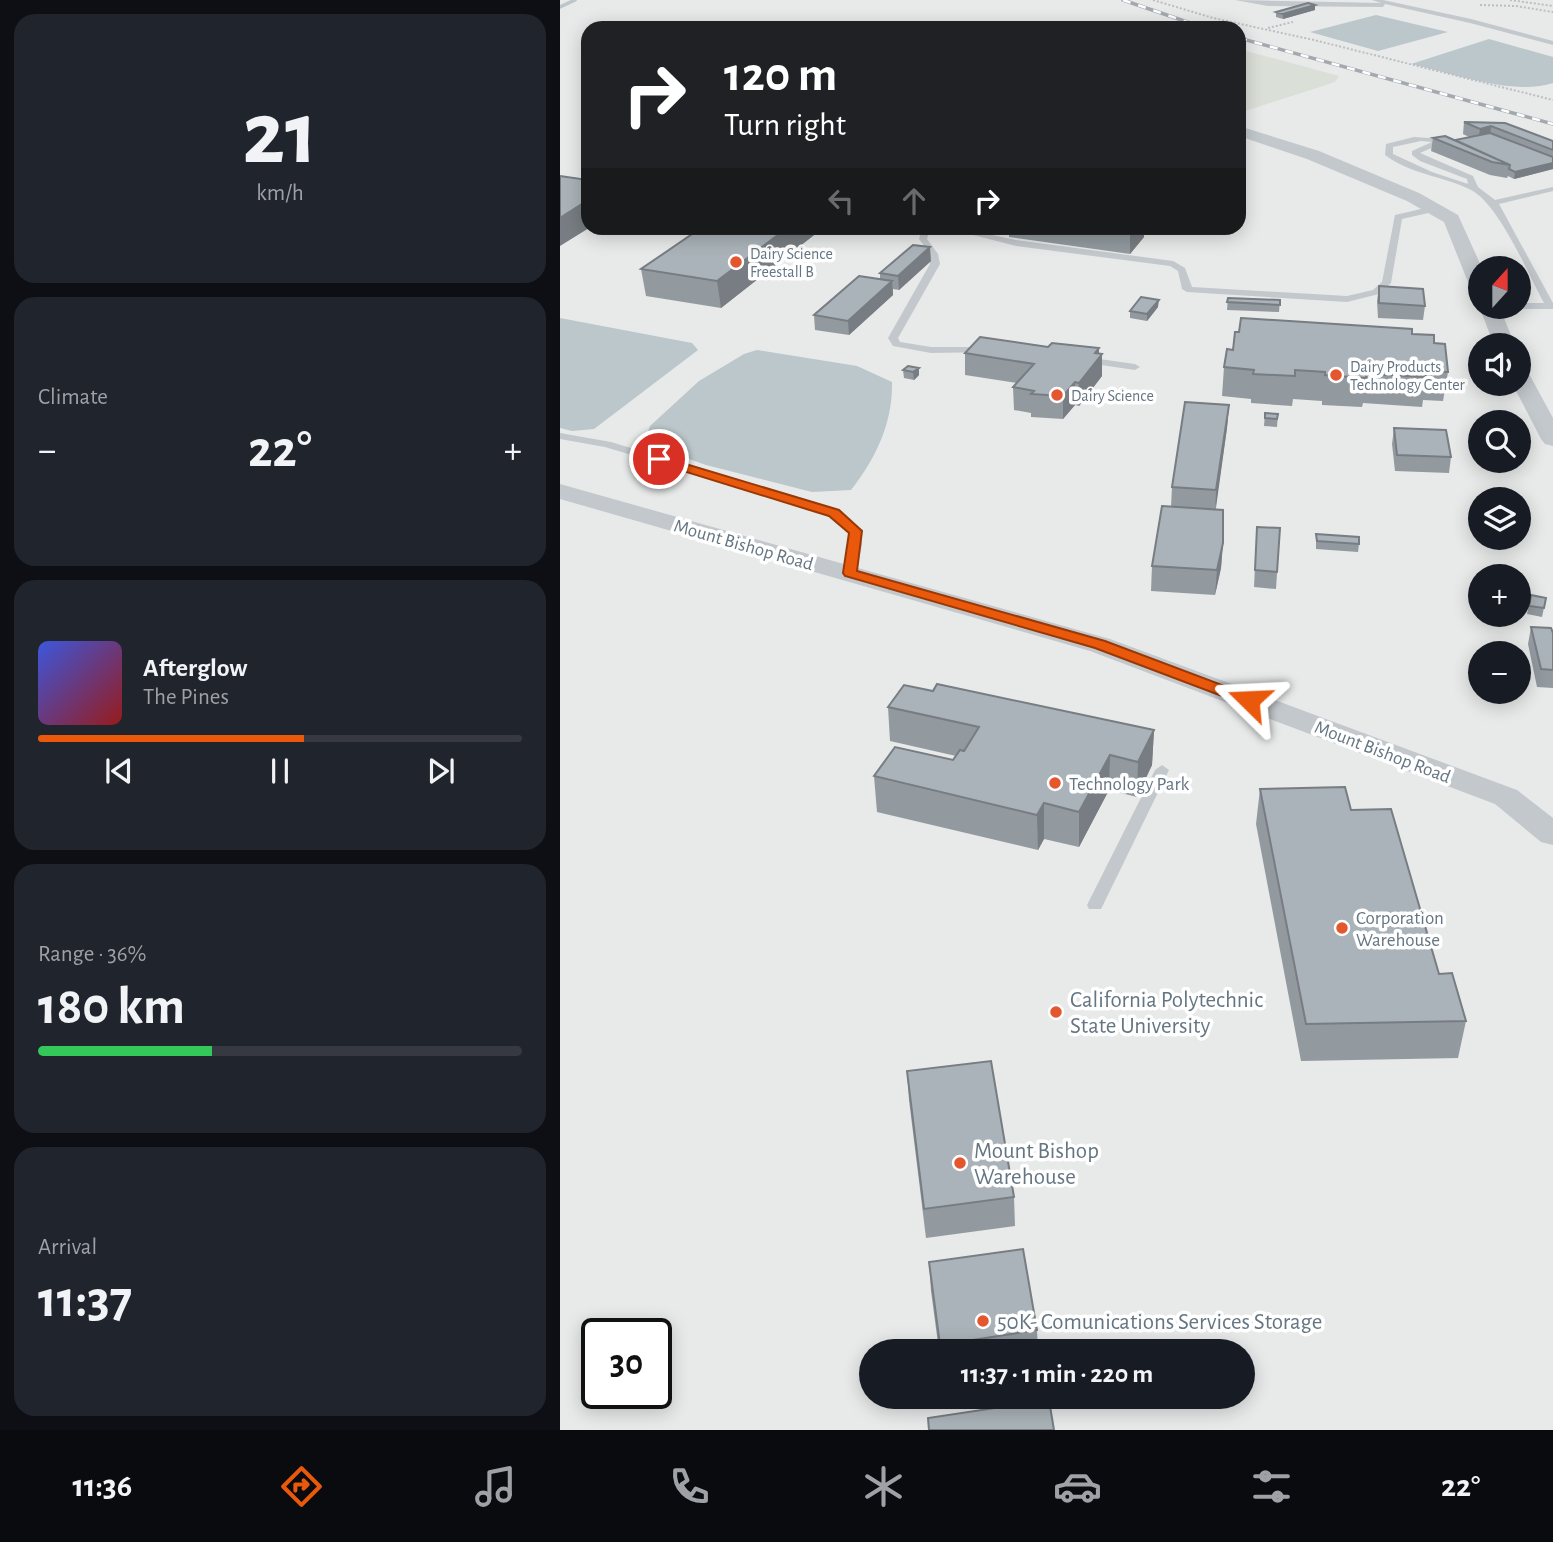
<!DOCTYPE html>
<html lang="en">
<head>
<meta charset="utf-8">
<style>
	body { margin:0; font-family:"Alegreya Sans",sans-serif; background:#20242c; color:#f1f3f6; height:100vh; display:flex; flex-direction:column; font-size:26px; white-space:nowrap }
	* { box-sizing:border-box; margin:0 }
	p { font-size:23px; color:#9ea1a6 }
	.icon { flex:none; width:38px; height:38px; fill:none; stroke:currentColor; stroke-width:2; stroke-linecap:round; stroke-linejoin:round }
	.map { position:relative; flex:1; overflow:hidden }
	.side { display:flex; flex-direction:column; gap:14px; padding:14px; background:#0d0f14; width:560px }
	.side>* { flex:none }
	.guide { position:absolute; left:21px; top:21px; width:665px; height:214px; border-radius:21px; box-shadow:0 4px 18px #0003; background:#202124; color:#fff; overflow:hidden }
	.needle { width:46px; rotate:21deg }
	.fabs { position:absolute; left:908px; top:256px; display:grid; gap:14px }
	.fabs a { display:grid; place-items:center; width:63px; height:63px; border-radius:50%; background:#171b24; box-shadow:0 4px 18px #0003; font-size:35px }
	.speed { position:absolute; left:21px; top:1318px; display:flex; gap:14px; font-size:35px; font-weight:700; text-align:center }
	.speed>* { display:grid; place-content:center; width:91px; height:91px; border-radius:50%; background:#171b24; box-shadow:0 4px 18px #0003; line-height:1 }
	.speed .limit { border:4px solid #111; border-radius:10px; background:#fff; color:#111 }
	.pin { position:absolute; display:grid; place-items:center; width:60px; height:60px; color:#fff; margin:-30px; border:4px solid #fff; border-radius:50%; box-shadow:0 2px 7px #0007 }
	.me { position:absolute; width:77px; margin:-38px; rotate:291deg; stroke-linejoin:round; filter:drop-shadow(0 0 5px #0008) }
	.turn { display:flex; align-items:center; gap:24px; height:147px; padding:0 28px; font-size:32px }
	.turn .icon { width:91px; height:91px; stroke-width:2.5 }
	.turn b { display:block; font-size:49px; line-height:60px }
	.lanes { display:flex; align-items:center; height:66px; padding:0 28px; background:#0003; justify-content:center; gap:35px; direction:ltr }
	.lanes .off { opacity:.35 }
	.big { font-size:52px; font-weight:700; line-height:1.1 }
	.side .tile { flex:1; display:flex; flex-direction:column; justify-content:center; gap:10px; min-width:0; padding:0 24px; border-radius:21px; background:#20242c }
	.side .dial { align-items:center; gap:0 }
	.dial b { font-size:91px; line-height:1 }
	.song { display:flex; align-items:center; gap:21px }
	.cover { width:84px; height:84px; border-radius:10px; background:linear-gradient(135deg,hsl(230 70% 55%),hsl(0 70% 35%)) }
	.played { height:7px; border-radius:4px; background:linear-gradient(90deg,#ea580c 55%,#363941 55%) }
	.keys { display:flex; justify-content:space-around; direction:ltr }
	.heat { display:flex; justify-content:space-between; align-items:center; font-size:38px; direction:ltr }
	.charge { height:10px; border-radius:5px; background:linear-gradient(90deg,#34c759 36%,#363941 0) }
	.trip { position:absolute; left:299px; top:1339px; width:396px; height:70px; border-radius:35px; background:#171b24; box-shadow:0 4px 18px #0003; font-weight:700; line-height:70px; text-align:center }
	.menu { display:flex; height:112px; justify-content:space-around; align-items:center; background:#090b0e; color:#9ea1a6 }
	.menu .icon { width:49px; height:49px }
	.menu .selected { color:#ea580c }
	.menu b { font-size:32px; color:#f1f3f6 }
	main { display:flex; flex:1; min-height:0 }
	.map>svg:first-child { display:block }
</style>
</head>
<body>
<main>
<section class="side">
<div class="tile dial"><b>21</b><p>km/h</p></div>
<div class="tile"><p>Climate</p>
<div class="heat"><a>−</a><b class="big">22°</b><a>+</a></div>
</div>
<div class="tile">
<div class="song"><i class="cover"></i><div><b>Afterglow</b><p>The Pines</p></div></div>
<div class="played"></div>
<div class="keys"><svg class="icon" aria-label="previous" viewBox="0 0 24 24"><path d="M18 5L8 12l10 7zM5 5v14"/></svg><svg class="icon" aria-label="pause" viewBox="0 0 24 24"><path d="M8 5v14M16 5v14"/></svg><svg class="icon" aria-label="next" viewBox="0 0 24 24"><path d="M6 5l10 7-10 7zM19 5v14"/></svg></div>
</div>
<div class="tile"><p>Range · 36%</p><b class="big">180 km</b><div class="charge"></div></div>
<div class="tile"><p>Arrival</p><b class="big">11:37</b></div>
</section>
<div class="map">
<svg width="993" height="1430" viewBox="0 0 993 1430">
	<rect width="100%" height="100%" fill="#fafaf8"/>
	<path fill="#e8e9e9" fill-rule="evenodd" d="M0 0H993V1430H0ZM28 28H679V228H28ZM920 268H959V306H920ZM920 345H959V383H920ZM920 422H959V460H920ZM920 499H959V537H920ZM920 576H959V614H920ZM920 653H959V691H920ZM37 1334H96V1393H37ZM312 1351H682V1396H312Z"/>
	<path fill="#dadfd7" d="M679 49 779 76 775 82 679 113Z"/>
	<path fill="#bbc7cb" d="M816 15 888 32 818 51 750 32Z
		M929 39 993 57V83C953 96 892 73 851 64Z
		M0 318 132 343 138 350 34 429 12 431 0 428Z
		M197 350 297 366 332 382C333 422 316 459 291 490L252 492 146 465 84 443 90 426 139 381 184 354Z"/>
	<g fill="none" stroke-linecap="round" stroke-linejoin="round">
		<path stroke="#bbc7cb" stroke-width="3.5" d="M0 7 15 0"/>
		<path stroke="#bbbfc2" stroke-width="2" stroke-dasharray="2 2" stroke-linecap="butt" d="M593 0 653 18 754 40 993 100
			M950 0 993 6
			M920 5 956 6 993 12
			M708 28 733 22"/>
		<path fill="#c3c8cc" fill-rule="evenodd" d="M675 0 821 3 812 0H823L911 19 993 41V45L910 23 825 4 823 7 708 6Z
			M854 137 883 139V143L860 153 913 176 918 187 935 200 993 187V191L939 204 993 303V309H961L936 319H930V315L951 306H959V303H984C968 274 939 204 911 190 884 176 852 175 825 155L826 144ZM861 141 872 142 852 151V155L860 161 907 179 908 184 872 172 833 154V147Z
			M874 206 877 207V211L842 219 831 283 819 294 787 302 627 292 622 289 618 271 610 266 456 246 386 228H399L456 240 613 261 625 268 632 287 787 296 813 290 822 282 835 215Z
			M362 228H370L367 239 378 254 380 264 338 338 340 342 371 347H425L430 350 429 352 371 353 333 346 328 338 370 264V254L359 239Z
			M525 357 575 364 580 367 575 370 521 362V358Z
			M0 433 51 442 278 511 301 531 302 545 296 573 290 577 284 573 290 545 289 532 270 515 45 447 0 439Z
			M602 765 609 770 543 905 541 909H529L527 905 595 770Z"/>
		<path fill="#c3c8cc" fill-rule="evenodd" d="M679 126 759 151 859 193 898 215 922 268 920 293 913 291 910 287 884 222 847 201 747 159 679 136Z
			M920 304V306H939L955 345H934L919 306Z
			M959 368 967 370 993 418V446L985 444 981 439 952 383H959Z
			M0 484 550 639 957 790 993 818V845L981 842 935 804 530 651 0 499Z"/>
		<g stroke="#a2aab0" stroke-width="3.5">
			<path id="rail" d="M563 0 645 28
				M679 38 993 124"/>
		</g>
		<use href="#rail" stroke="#fff" stroke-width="2.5" stroke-dasharray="8" stroke-linecap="butt"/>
	</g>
	<path fill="#929a9f" d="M755 10 723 19 716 17V12Z
		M904 122 945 123 993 141V169L954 179 948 176 947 178 930 175 871 151 873 138 895 140 909 137 903 134Z
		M263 228 161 308 86 296 81 269Z
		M449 228H584V237L570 254 449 237Z
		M371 261 339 290 333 289V295L289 335 255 330 254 315 320 279V273Z
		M819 286 865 306 863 320 818 318 817 301Z
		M668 298 720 300 719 312 667 310Z
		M598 307 587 321 570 318V311Z
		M852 334 874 343 888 372 883 401 863 400 862 407 803 403 802 407 762 405V401L733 399 732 406 691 403V399L662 396 664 367 673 350Z
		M488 347 539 348V353L542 354V376L519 406 515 405 503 419 471 417V413L454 410 453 387 457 383 405 375V353Z
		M359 368V375L354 380 344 378 343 370Z
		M669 405 667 428 655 510 663 543 661 568 655 595 591 591 592 566 611 507 612 487Z
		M705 413 718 414 717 427 704 426Z
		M834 428 891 457 889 473 835 471 832 444Z
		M697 527 720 528 716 589 694 587Z
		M756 534 799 544 798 552 756 549Z
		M971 595 986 598 982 617 967 614Z
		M971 627 993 633V688L977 687 968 644Z
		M373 691 594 730 592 765 577 797 549 790 519 847 484 839 478 850 317 812 314 776 393 760 396 756 330 741 328 707Z
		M700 789 791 810 879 974 906 1021 898 1058 741 1061 696 824Z
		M347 1071 454 1197 455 1226 366 1238 349 1100Z
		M369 1262 477 1330 478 1351H379L371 1291Z"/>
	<path fill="#777d82" d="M755 5V10L723 19V14Z
		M931 126 930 139 918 141 920 129Z
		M993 163V169L954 179 955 172Z
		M28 200V228H29L0 246V218Z
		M227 228H263L161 308 157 281Z
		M576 228H584V237L570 254V234Z
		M370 247 371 261 339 290 338 276Z
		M332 281 333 295 289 335 288 321Z
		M599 300 598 307 587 321V314Z
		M539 348V359L542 354V376L519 406V383L535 353Z
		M359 368V375L354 380 353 372Z
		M515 382V405L503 419V396Z
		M669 405 667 428 655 515 656 490Z
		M663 543 661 568 655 595 657 570Z
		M594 730 592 765 577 797 578 762Z
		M550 755 549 790 519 847V812Z
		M484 803V839L478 850 477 815Z"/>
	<path fill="#aab3b9" stroke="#777d82" stroke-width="2" d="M748 3 755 5 723 14 716 12Z
		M904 122 945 123 993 141V150L931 126 920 129Z
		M930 133 993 157V163L955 172 949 169 950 165 895 140Z
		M885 136 950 165 932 162 873 138Z
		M0 176 28 180V200L0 218Z
		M141 228H227L157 281 81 269Z
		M525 228H576L570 234Z
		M353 245 370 247 338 276 320 273Z
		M299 276 332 281 288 321 254 315Z
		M819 286 863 289 865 306 819 303Z
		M581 297 599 300 587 314 570 311Z
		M668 298 720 300V305L667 302Z
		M681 318 852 329V334L874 335V343L885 344 888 372 865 371 866 377 806 374V378L765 375V372L735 370V376L693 374 694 370 664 367 667 349 673 350 675 332H679Z
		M420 337 488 347 492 343 539 348 535 353 542 354 519 383 515 382 503 396 471 394 474 391 453 387 474 364 405 353Z
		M348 366 359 368 353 372 343 370Z
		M625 402 669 405 656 490 612 487Z
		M705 413 718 414 717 419 705 418Z
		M834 428 886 430 891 457 837 455Z
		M602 506 663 510V543L657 570 592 566Z
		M697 527 720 528 717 572 695 570Z
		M756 534 799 537V544L757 541Z
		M971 595 986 598 984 608 969 606Z
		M971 627 991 628 993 633V670L981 669Z
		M377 684 594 730 578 762 550 755 519 812 484 803 477 815 314 776 335 747 393 760 400 750 404 751 419 727 328 707 344 685 373 691Z
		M785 787 791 810 831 809 879 974 892 973 906 1021 746 1024 700 789Z
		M431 1061 454 1197 364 1209 347 1071Z
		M463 1249 477 1330 380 1345 369 1262Z
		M489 1400 494 1430H369L368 1418Z"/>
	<path fill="#ea580c" stroke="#983908" stroke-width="2" d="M99 456 279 510 302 531 297 571 545 641 694 697 697 700 694 704H683L535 648 285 576 283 573 289 533 269 516 94 462 92 459Z"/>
	<g fill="#e4572e" stroke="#fff" stroke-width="2.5">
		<circle cx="176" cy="262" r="7"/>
		<circle cx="776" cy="375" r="7"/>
		<circle cx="497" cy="395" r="7"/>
		<circle cx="495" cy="783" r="7"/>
		<circle cx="782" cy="928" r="7"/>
		<circle cx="496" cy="1012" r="7"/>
		<circle cx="400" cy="1163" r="7"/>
		<circle cx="423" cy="1321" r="7"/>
	</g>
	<g text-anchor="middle" stroke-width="7" stroke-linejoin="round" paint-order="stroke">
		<g font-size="16" fill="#657683" stroke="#fff" text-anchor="start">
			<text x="190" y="259">Dairy Science<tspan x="190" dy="18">Freestall B</tspan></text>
			<text x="790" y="372">Dairy Products<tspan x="790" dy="18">Technology Center</tspan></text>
			<text x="511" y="401">Dairy Science</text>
		</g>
		<g font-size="19" fill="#657683" stroke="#fff">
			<text transform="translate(184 544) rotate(16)" y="7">Mount Bishop Road</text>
			<text transform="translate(823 751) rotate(21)" y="7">Mount Bishop Road</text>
		</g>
		<g font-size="19" fill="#657683" stroke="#fff" text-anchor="start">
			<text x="509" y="790">Technology Park</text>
			<text x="796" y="924">Corporation<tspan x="796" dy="22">Warehouse</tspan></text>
		</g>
		<g font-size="23" fill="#657683" stroke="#fff" text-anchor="start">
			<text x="510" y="1007">California Polytechnic<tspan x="510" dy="26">State University</tspan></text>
			<text x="414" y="1158">Mount Bishop<tspan x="414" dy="26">Warehouse</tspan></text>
			<text x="437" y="1329">50K- Comunications Services Storage</text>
		</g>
	</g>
</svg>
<div class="fabs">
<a><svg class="needle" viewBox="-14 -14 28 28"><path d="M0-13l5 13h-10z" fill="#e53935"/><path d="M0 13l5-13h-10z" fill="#9ea1a6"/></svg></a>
<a><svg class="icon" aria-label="sound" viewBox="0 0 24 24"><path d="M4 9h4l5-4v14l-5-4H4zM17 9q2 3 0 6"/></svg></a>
<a><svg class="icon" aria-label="search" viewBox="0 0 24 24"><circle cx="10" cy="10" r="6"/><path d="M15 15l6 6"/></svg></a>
<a><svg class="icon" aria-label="layers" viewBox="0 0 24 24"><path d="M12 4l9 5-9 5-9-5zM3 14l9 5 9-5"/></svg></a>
<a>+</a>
<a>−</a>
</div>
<div class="speed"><div class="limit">30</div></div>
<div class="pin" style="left:99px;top:459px;background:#d93025"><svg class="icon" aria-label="arrive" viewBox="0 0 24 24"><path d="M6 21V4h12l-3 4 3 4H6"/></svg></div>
<svg class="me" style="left:689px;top:700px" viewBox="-20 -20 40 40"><path d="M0-17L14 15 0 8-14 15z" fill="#ea580c" stroke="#fff" stroke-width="4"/></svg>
<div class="trip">11:37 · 1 min · 220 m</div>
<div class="guide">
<div class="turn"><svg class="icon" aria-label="right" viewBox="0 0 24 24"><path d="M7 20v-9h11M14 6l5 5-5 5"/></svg><div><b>120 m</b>Turn right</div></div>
<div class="lanes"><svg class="icon off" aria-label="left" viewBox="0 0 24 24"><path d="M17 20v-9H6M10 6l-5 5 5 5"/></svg><svg class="icon off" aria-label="ahead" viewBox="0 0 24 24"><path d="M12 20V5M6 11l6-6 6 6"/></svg><svg class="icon" aria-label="right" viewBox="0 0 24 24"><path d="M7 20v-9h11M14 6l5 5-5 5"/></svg></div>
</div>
</div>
</main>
<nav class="menu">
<b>11:36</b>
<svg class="icon selected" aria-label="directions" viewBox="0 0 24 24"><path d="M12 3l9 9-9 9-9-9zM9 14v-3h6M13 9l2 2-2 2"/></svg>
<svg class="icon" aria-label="music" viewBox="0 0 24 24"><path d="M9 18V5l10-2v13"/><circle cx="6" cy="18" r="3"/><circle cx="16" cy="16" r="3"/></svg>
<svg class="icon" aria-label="phone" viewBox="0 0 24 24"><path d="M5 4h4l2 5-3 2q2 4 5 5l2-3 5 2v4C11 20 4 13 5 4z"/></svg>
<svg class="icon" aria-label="climate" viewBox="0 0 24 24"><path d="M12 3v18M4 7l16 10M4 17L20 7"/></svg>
<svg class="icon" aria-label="car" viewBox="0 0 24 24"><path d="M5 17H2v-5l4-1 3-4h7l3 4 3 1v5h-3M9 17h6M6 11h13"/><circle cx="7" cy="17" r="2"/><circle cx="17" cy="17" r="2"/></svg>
<svg class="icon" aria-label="filters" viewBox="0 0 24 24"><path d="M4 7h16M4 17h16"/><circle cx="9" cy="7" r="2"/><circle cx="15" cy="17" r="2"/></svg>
<b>22°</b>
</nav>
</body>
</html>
